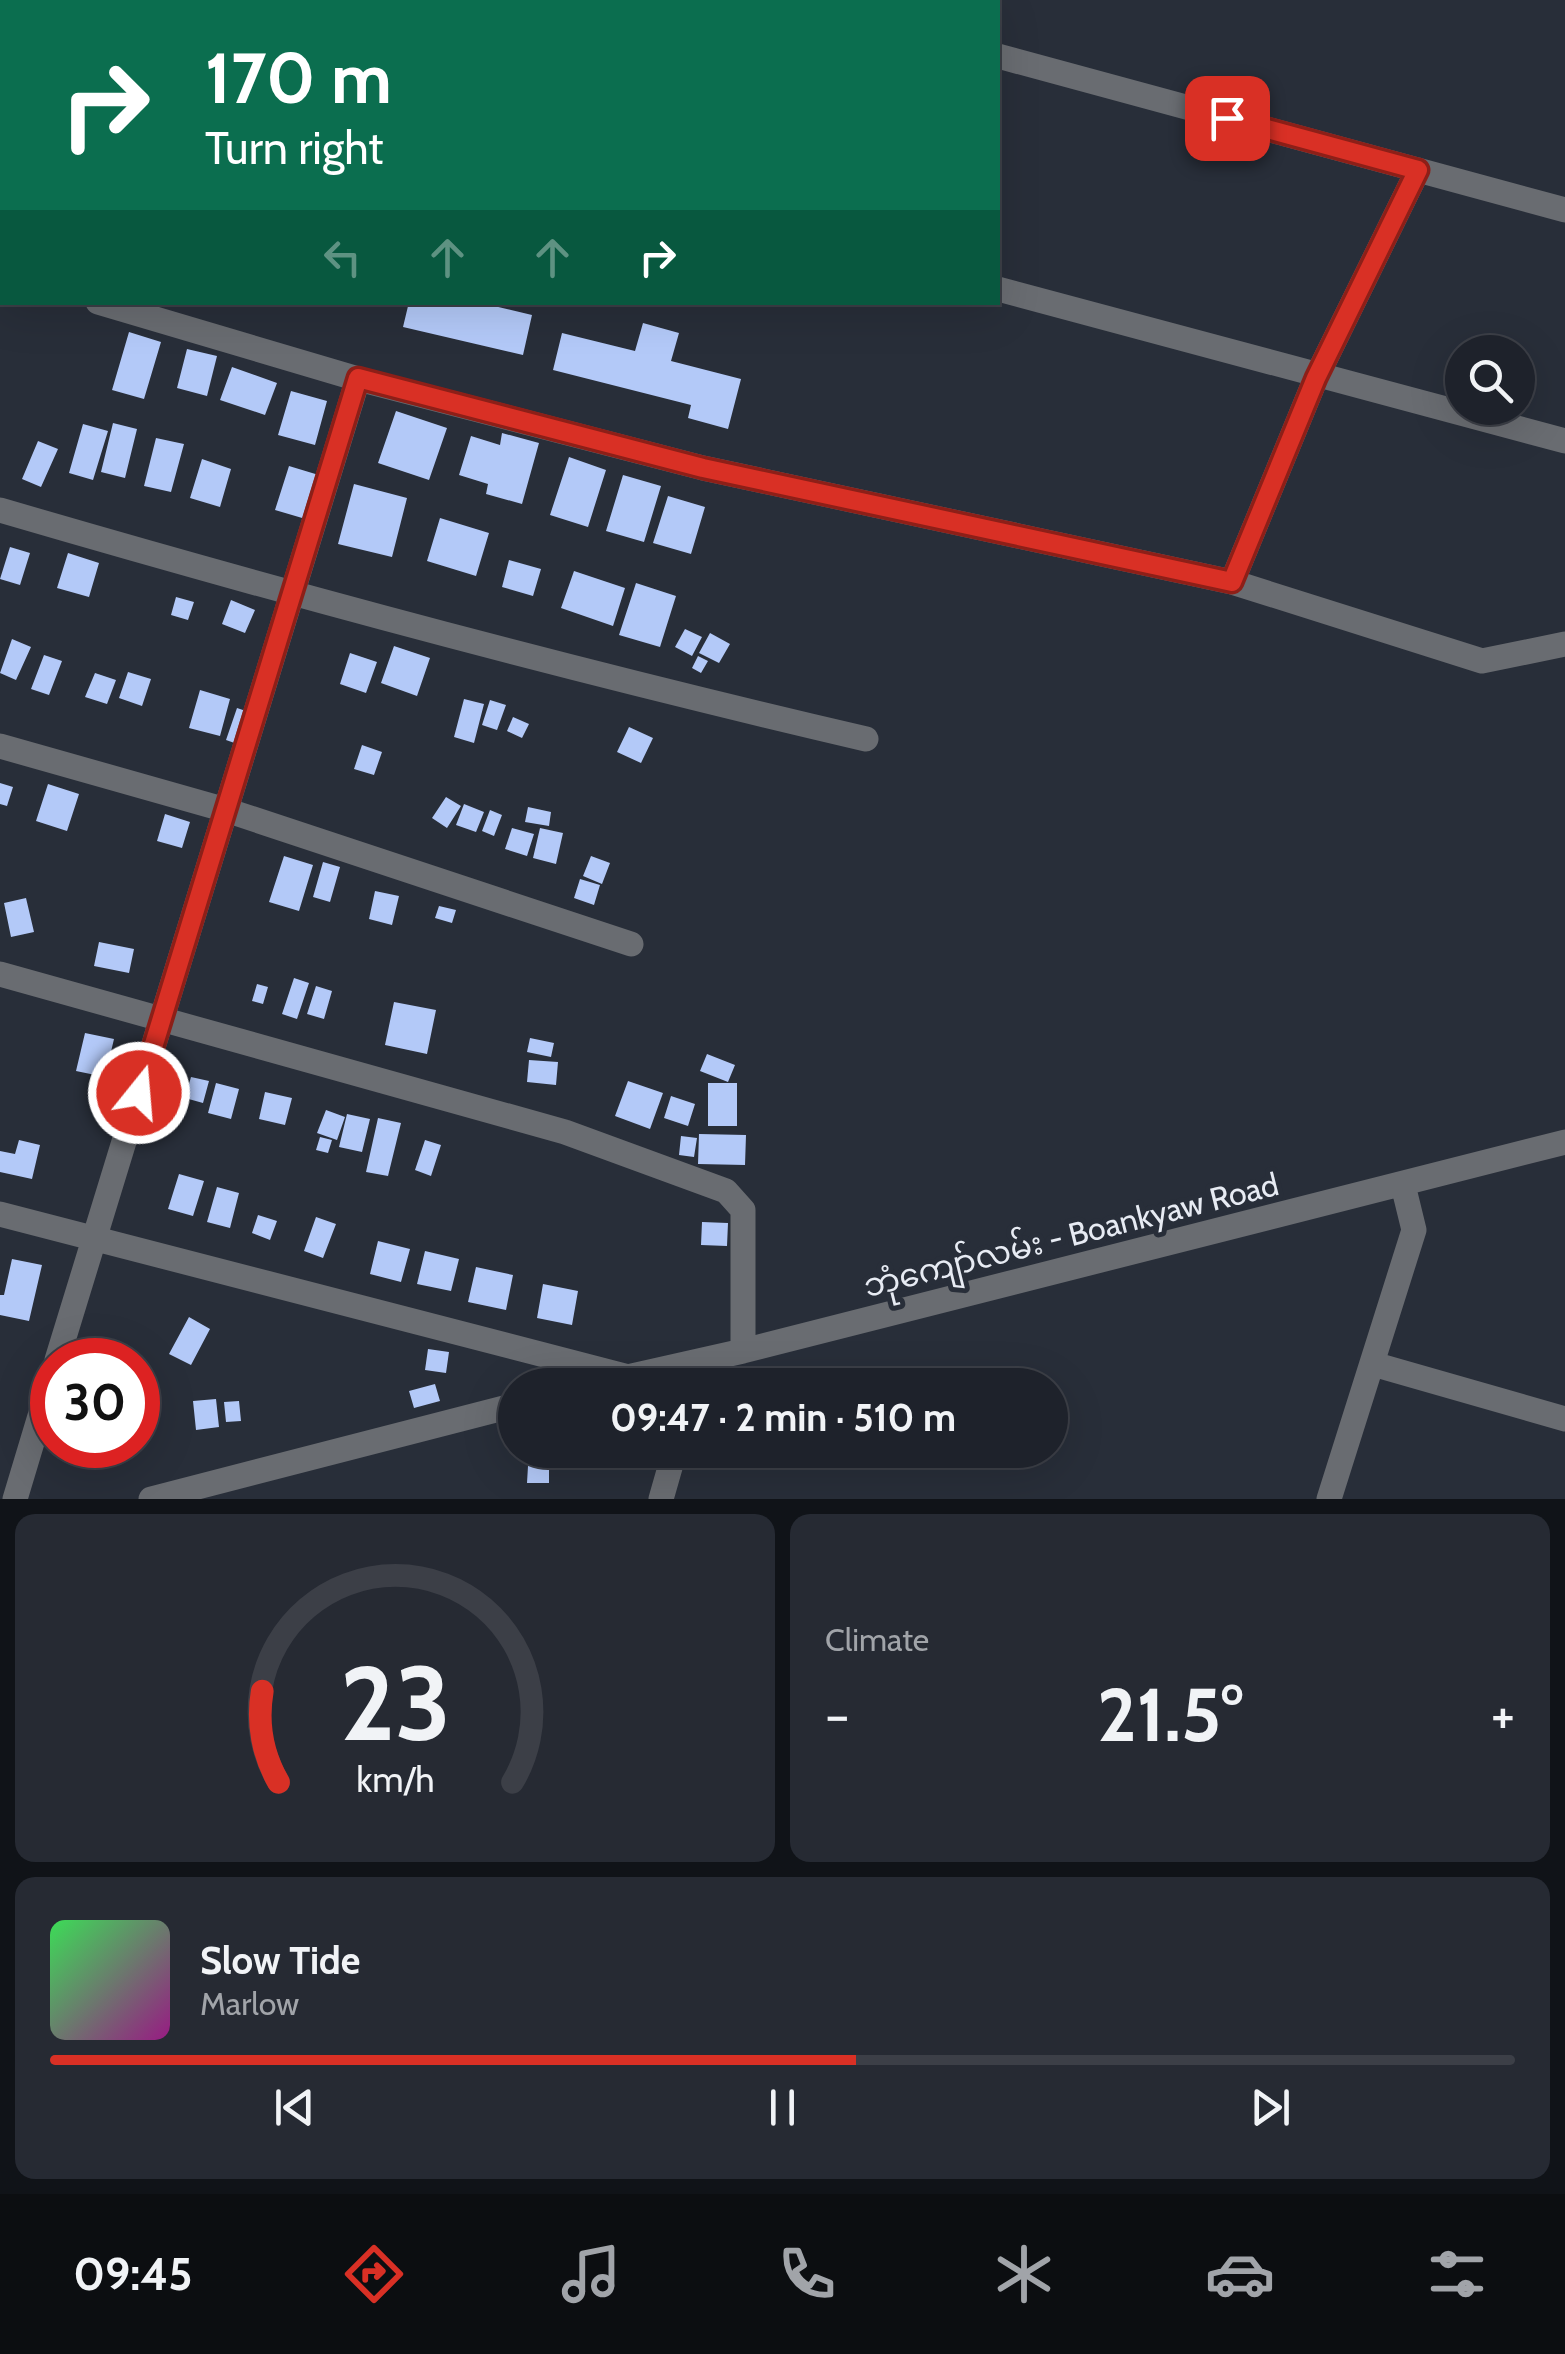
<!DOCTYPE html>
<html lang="en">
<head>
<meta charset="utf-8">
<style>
	body { margin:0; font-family:Cabin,"Noto Sans Myanmar",sans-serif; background:#262a33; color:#f1f3f6; height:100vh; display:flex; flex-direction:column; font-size:38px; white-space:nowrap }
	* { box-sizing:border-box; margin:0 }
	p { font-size:32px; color:#a1a4a9 }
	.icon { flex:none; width:55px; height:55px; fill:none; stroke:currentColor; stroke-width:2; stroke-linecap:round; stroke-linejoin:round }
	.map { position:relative; height:1499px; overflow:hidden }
	.drawer { display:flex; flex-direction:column; gap:15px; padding:15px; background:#101318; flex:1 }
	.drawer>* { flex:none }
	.top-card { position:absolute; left:0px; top:0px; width:1000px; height:305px; box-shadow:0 10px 40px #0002,0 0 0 2px #3c3f47; background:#0b6e4f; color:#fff; overflow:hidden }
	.fabs { position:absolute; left:1445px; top:335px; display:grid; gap:20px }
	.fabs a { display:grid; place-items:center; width:90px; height:90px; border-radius:50%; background:#1e222b; box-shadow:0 10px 40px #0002,0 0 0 2px #3c3f47; font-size:50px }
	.speed { position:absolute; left:30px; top:1338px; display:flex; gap:20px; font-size:50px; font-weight:700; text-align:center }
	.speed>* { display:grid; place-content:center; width:130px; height:130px; border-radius:50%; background:#1e222b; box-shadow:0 10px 40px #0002,0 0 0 2px #3c3f47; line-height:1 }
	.speed .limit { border:15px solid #d22; background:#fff; color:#111 }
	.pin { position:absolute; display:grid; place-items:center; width:85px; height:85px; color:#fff; margin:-42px; border-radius:20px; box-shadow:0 5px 15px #0006 }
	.me { position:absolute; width:110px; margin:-55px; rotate:17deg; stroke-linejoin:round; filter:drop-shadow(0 0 8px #0008) }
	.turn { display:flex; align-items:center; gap:35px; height:210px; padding:0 40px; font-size:45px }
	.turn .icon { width:130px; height:130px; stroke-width:2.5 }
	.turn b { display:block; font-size:70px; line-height:85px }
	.lanes { display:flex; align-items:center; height:95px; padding:0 40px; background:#0003; justify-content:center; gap:50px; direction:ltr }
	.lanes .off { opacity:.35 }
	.big { font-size:75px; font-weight:700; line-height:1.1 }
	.drawer .tile { flex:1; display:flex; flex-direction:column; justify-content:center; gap:15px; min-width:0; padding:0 35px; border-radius:20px; background:#262a33 }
	.drawer .dial { align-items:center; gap:0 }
	.dial svg { height:260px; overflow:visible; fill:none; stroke:#3c3f47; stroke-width:7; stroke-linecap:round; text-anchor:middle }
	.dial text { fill:#f1f3f6; stroke:none }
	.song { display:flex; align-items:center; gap:30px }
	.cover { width:120px; height:120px; border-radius:15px; background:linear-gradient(135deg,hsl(130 70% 55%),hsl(310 70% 35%)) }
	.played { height:10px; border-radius:5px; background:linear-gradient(90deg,#d93025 55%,#3c3f47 55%) }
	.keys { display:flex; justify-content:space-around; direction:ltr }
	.heat { display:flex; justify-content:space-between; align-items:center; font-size:55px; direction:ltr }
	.drawer .tiles { flex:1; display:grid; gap:15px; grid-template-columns:1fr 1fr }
	.tile:last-child { grid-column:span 2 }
	.trip { position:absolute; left:498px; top:1368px; width:570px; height:100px; border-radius:50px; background:#1e222b; box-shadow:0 10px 40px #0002,0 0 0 2px #3c3f47; font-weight:700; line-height:100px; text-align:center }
	.dock { display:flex; height:160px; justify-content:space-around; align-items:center; background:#0c0e11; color:#a1a4a9 }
	.dock .icon { width:70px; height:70px }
	.dock .active { color:#d93025 }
	.dock b { font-size:45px; color:#f1f3f6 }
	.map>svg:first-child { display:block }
</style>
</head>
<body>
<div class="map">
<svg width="1565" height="1499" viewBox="0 0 1565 1499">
	<rect width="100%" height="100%" fill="#282e39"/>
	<path fill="#b3c9f8" d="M409 302H477L532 315 523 355 403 327Z
		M643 323 679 333 671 361 741 379 728 429 688 418 691 405 553 370 562 333 635 351Z
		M129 332 161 342 144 399 112 390Z
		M187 349 217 356 207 396 177 388Z
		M232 367 277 383 265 415 220 400Z
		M291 391 327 401 315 445 278 435Z
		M396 411 447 428 429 480 378 463Z
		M113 423 137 429 125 478 101 472Z
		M83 424 108 431 93 480 69 473Z
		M502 433 539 443 522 504 486 494 488 484 459 475 471 436 500 445Z
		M156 438 184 444 171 492 144 486Z
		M38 441 58 449 41 487 22 479Z
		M569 457 606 470 588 527 550 515Z
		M202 459 231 469 220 507 190 498Z
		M289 466 322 476 309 520 275 510Z
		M623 475 661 486 644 542 606 531Z
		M354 484 407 498 392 557 338 544Z
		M668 496 705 507 691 554 653 543Z
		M440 518 489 533 476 576 427 561Z
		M10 547 30 553 20 585 0 579Z
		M68 553 99 563 89 597 57 588Z
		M509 560 541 569 533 596 502 587Z
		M574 571 625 588 613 626 561 608Z
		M636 583 676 596 660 647 619 635Z
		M176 597 194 602 188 620 171 615Z
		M231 600 255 610 245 633 222 624Z
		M685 629 702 637 692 656 675 647Z
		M710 633 730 644 719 663 699 653Z
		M12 639 31 647 16 680 0 673Z
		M394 646 430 658 417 696 381 683Z
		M350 653 377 662 366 693 340 684Z
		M44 655 62 661 49 695 31 689Z
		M698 656 708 661 701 673 692 668Z
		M128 672 151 679 142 706 119 698Z
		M95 673 116 680 107 704 85 697Z
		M200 690 230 699 220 736 189 728Z
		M464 699 484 704 474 743 454 737Z
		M490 700 506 705 497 730 482 725Z
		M237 708 255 714 243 746 226 740Z
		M513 717 529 724 522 738 507 731Z
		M629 727 653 738 641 763 617 752Z
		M362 745 382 752 374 775 354 769Z
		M0 783 13 787 7 806 0 804Z
		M48 784 79 794 67 831 36 821Z
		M446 797 461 806 447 828 432 818Z
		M464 804 484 812 476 832 456 825Z
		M528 807 551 812 549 826 525 822Z
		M490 810 502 815 494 836 482 831Z
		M165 814 190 822 182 848 157 841Z
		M512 828 534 834 527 856 505 849Z
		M540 828 563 833 556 864 533 858Z
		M284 856 313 865 299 911 269 902Z
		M591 856 610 863 602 884 583 876Z
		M323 862 340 867 330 902 313 897Z
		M580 879 600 885 594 905 574 898Z
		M375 891 399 896 392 925 369 919Z
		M26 898 34 932 11 937 4 903Z
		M439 906 456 910 452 923 435 918Z
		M99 942 134 949 129 973 94 966Z
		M294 978 309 983 297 1019 282 1014Z
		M257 984 268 987 263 1004 252 1001Z
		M316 986 332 991 324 1019 307 1014Z
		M394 1002 436 1010 427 1054 385 1045Z
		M85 1033 114 1039 105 1077 76 1071Z
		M530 1038 554 1043 551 1057 527 1052Z
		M707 1054 735 1065 728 1082 700 1071Z
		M529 1060 558 1062 556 1085 527 1082Z
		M191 1077 209 1081 203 1103 185 1098Z
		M628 1081 663 1093 650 1129 615 1116Z
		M216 1083 239 1089 231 1119 208 1113Z
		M708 1083H737V1126H708Z
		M265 1092 292 1098 285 1125 259 1119Z
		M671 1096 695 1104 688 1126 664 1118Z
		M326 1110 345 1117 337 1140 317 1133Z
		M347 1114 370 1119 362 1152 339 1147Z
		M378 1118 401 1123 388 1176 366 1172Z
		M699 1134 746 1135 745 1165 698 1164Z
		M681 1136 697 1138 694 1157 679 1155Z
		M320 1137 332 1140 328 1153 316 1150Z
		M19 1140 40 1145 32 1179 0 1172V1151L15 1154Z
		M425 1140 441 1145 431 1176 415 1170Z
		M179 1174 204 1181 193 1216 168 1209Z
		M217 1187 239 1193 230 1228 207 1222Z
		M258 1215 277 1221 270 1240 252 1233Z
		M316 1217 336 1224 323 1258 304 1251Z
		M702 1222 728 1223 727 1246 701 1245Z
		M378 1241 410 1249 401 1282 370 1274Z
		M425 1251 459 1259 451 1291 417 1284Z
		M12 1259 42 1265 29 1321 0 1315V1295H4Z
		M476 1267 513 1275 506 1310 468 1302Z
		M543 1284 578 1291 572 1325 537 1318Z
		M189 1317 210 1329 191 1365 169 1354Z
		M428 1349 449 1352 446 1373 425 1370Z
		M435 1384 440 1401 414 1408 409 1391Z
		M216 1399 219 1427 196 1430 193 1401Z
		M239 1401 241 1421 226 1422 224 1402Z
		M528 1466H549V1483H527Z"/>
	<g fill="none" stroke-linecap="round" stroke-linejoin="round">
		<path stroke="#696c71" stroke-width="25" d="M793 0 802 2
			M0 29 2 30
			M998 56 1565 210
			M0 274H2
			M998 289 1565 441
			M98 302 358 379 703 468 1232 582 1482 661 1565 644
			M0 510C287 594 574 671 866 739
			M1232 582 1316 378 1418 170
			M0 746 226 810 631 944
			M0 974 565 1132 726 1191 743 1210V1351
			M0 1214 625 1376
			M57 1360 358 379
			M1373 1364 1565 1419
			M592 1385 743 1351 1565 1142
			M15 1499 52 1376
			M151 1499 515 1405
			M661 1499 675 1450
			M1329 1499 1414 1230 1403 1185"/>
	</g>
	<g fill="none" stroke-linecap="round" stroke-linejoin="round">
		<g stroke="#8d1f18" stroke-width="25">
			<path id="route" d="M139 1093 358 378 703 468 1232 582 1316 378 1418 170 1227 118"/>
		</g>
		<use href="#route" stroke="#d93025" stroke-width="18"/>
	</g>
	<g text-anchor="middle" stroke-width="10" stroke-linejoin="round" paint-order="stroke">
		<g font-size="32" fill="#e7ebf3" stroke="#282e39">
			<text transform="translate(1071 1235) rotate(-14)" y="11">ဘုံကျော်လမ်း - Boankyaw Road</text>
		</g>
	</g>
</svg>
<div class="fabs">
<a><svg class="icon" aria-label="search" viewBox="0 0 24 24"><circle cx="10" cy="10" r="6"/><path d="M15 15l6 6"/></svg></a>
</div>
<div class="speed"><div class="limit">30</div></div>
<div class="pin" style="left:1227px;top:118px;background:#d93025"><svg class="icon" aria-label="arrive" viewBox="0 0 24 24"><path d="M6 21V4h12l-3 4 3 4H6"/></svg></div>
<svg class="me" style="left:139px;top:1093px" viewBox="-20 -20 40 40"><circle r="17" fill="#d93025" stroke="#fff" stroke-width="3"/><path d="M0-11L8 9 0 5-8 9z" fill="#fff"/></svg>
<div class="trip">09:47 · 2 min · 510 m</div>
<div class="top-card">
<div class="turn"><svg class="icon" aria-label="right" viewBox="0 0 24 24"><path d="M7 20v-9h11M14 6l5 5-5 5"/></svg><div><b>170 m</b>Turn right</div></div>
<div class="lanes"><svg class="icon off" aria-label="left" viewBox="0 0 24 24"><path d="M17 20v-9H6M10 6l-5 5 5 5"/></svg><svg class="icon off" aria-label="ahead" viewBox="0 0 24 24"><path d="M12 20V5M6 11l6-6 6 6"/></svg><svg class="icon off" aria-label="ahead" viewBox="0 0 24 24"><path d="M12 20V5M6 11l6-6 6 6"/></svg><svg class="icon" aria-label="right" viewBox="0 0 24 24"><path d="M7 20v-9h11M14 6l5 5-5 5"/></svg></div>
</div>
</div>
<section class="drawer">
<div class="tiles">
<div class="tile dial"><svg viewBox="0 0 100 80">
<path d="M14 69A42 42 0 1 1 86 69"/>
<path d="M14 69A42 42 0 0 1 9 41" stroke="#d93025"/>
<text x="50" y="56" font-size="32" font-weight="700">23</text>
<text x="50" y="72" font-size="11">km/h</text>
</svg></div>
<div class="tile"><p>Climate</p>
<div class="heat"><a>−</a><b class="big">21.5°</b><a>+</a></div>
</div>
<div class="tile">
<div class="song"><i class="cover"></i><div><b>Slow Tide</b><p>Marlow</p></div></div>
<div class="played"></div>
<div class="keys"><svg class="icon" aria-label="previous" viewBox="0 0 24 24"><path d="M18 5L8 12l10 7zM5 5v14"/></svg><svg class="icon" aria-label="pause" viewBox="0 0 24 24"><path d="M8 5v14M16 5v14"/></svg><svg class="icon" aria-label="next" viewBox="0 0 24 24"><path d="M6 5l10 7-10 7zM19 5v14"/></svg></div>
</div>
</div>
</section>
<nav class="dock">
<b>09:45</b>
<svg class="icon active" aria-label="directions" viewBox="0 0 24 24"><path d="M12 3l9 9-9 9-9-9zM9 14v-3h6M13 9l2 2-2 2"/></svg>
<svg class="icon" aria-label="music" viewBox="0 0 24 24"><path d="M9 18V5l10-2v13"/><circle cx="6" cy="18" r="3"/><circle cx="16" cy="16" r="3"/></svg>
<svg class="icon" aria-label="phone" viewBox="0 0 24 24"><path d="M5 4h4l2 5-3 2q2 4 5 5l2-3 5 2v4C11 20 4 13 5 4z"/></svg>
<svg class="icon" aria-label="climate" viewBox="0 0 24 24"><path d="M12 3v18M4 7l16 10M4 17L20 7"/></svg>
<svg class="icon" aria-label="car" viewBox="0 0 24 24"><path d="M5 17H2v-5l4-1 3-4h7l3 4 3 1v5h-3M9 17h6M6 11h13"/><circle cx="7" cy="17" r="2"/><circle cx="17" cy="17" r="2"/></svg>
<svg class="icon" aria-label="filters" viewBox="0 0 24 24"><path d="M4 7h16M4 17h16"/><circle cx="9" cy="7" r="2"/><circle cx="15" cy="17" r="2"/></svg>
</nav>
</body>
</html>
